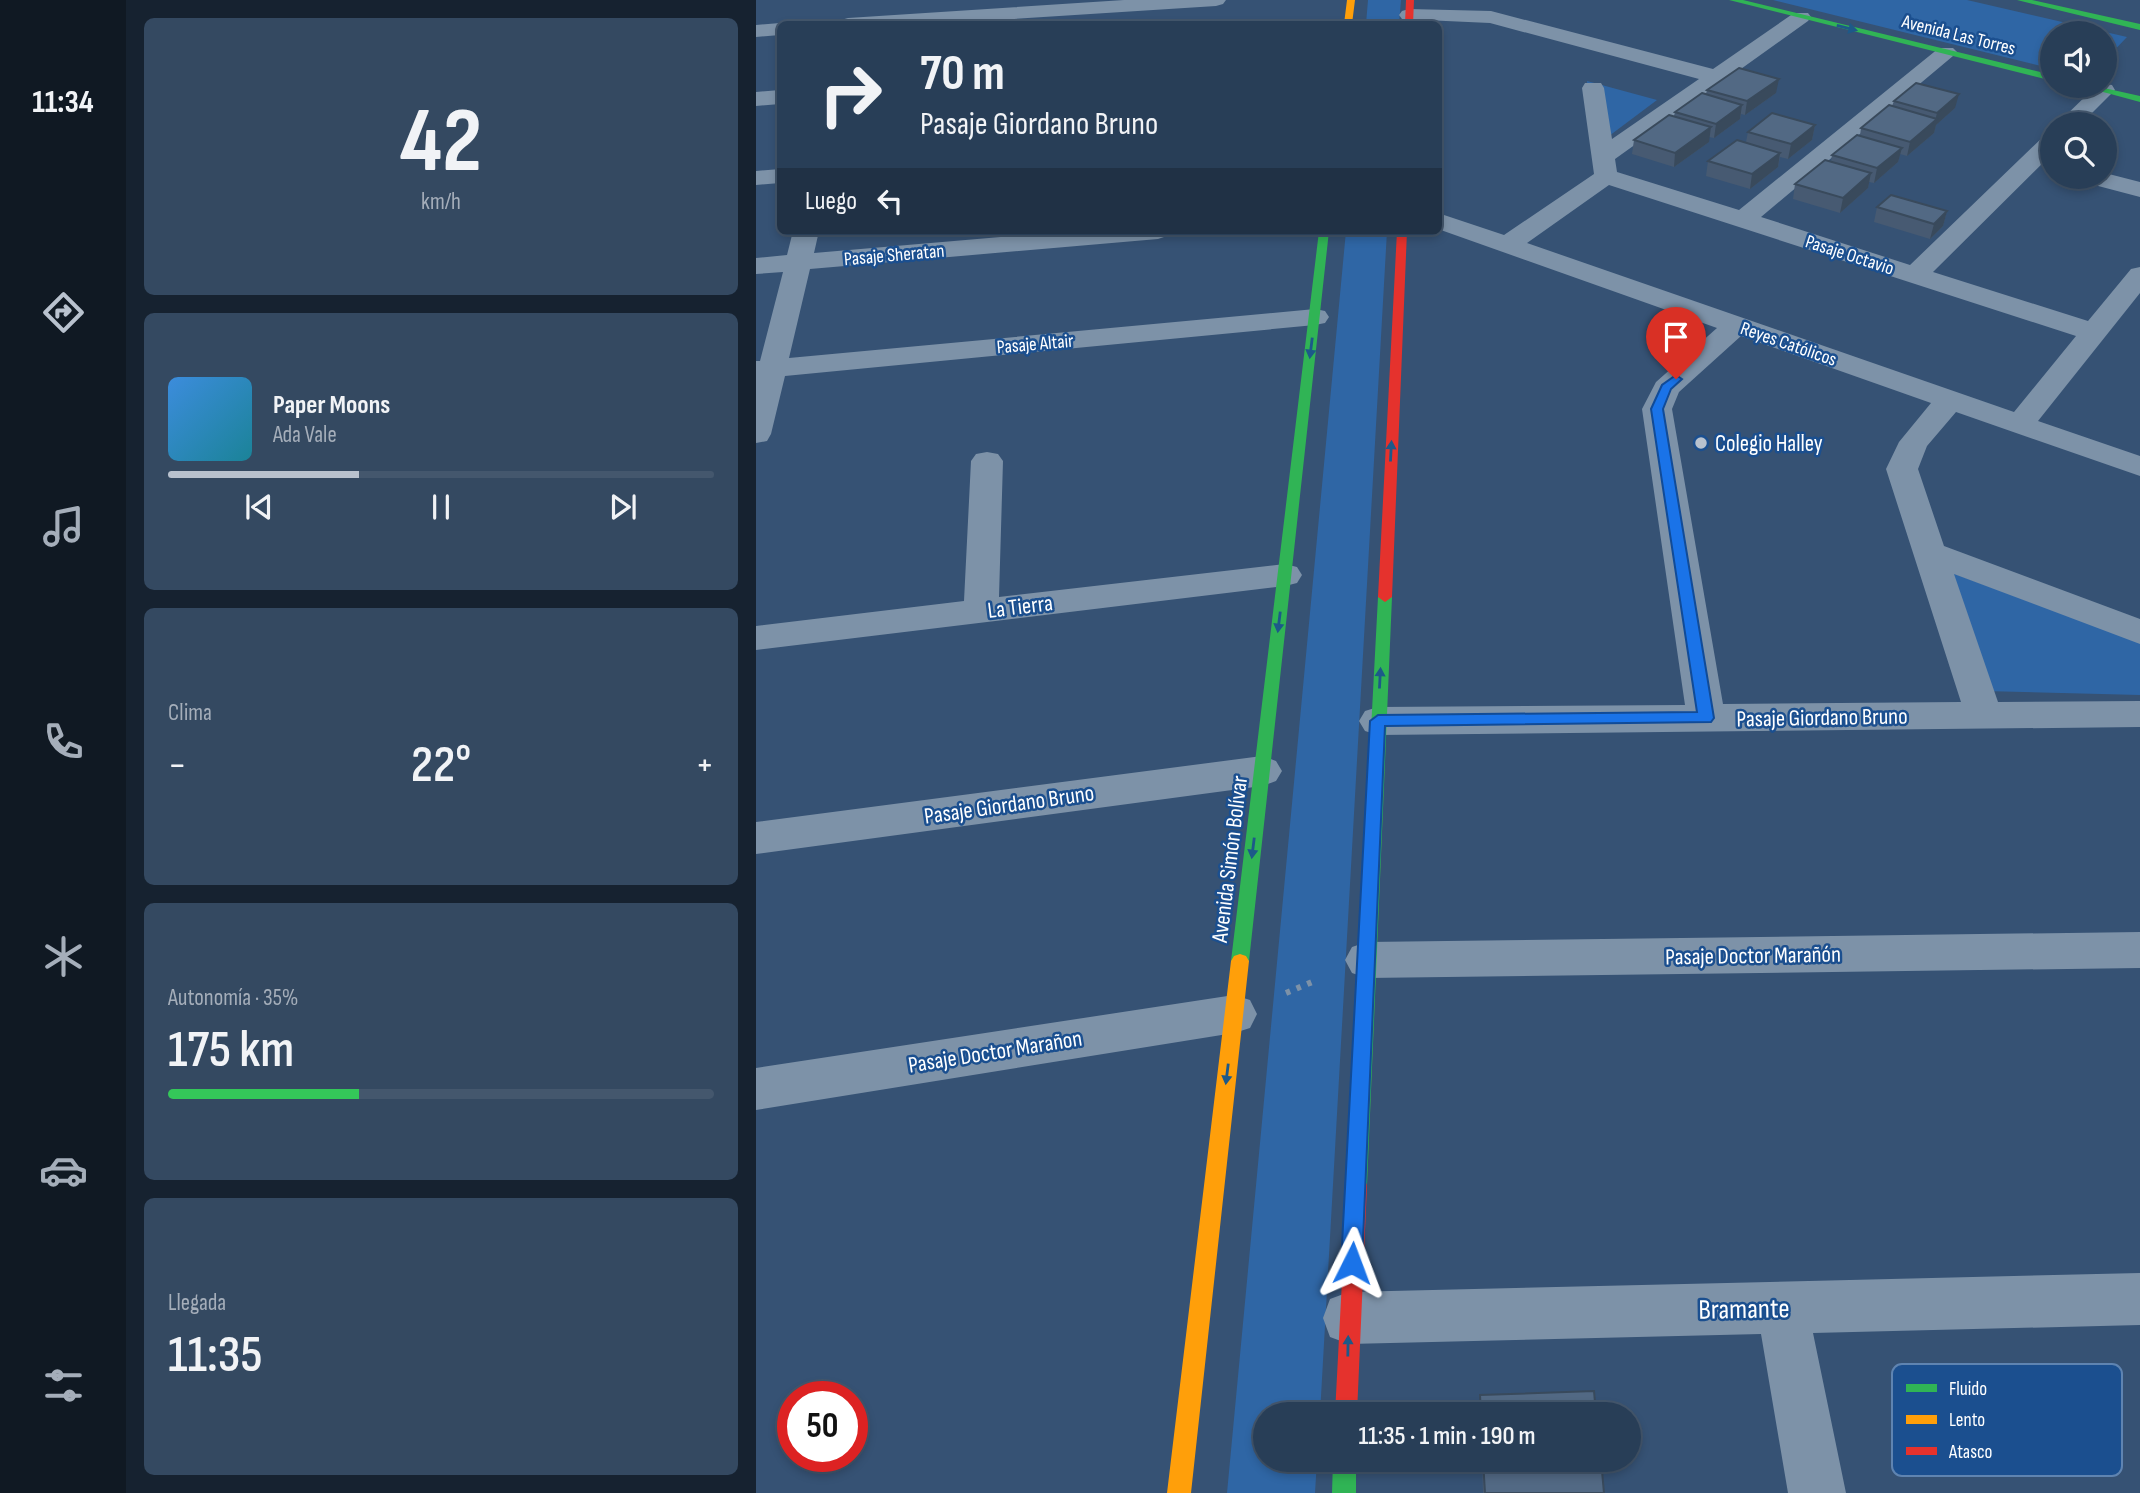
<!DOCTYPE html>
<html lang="es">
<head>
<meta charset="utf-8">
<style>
	body { margin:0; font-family:"Sofia Sans Condensed",sans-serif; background:#344961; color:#f1f3f6; height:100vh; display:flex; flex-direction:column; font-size:26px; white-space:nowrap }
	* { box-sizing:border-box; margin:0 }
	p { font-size:23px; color:#a5aeba }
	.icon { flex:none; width:38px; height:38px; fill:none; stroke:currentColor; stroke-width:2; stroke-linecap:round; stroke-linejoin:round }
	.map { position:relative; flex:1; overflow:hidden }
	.panel { display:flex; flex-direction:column; gap:18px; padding:18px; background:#162230; width:630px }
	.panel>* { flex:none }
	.guide { position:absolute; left:21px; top:21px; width:665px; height:214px; border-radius:10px; box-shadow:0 4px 10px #0003,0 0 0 2px #44576d; background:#283e57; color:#f1f3f6; overflow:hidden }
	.tools { position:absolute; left:1284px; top:21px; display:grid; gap:14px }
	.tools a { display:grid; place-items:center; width:77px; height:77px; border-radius:50%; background:#283e57; box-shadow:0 4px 10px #0003,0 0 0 2px #44576d; font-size:35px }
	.speed { position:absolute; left:21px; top:1381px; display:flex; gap:14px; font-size:35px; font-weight:700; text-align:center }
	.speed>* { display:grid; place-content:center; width:91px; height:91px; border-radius:50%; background:#283e57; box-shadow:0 4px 10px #0003,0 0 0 2px #44576d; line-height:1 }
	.speed .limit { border:10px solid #d22; background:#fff; color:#111 }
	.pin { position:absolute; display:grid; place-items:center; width:60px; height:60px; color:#fff; margin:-72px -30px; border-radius:50% 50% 50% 0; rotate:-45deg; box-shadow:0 0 7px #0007 }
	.pin .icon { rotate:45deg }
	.me { position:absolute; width:77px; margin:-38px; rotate:3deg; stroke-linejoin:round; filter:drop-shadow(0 0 5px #0008) }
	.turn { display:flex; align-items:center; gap:24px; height:147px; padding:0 28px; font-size:32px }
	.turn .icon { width:91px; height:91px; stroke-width:2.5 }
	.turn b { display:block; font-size:49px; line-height:60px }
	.then { display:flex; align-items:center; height:66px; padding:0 28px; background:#0003; gap:14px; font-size:26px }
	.big { font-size:52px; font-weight:600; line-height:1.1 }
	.panel .tile { flex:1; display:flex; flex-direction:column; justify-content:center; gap:10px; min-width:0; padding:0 24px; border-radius:10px; background:#344961 }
	.panel .dial { align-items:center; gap:0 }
	.dial b { font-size:91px; line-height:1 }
	.song { display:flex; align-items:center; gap:21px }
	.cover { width:84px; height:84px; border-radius:10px; background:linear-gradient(135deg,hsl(210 70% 55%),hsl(190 70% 35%)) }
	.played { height:7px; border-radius:4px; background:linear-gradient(90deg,#b9c2ce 35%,#44576d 35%) }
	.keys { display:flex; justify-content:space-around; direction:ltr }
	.heat { display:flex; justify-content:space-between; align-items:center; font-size:38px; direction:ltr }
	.charge { height:10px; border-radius:5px; background:linear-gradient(90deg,#34c759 35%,#44576d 0) }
	.trip { position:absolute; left:497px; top:1402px; width:388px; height:70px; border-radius:35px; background:#283e57; box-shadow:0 4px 10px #0003,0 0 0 2px #44576d; font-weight:600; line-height:70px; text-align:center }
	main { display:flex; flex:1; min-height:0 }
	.tabs { display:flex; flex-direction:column; width:126px; justify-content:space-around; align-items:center; background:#101923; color:#a5aeba }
	.tabs .icon { width:49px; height:49px }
	.tabs .active { color:#b9c2ce }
	.tabs b { font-size:32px; color:#f1f3f6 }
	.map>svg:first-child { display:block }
</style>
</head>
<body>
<main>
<nav class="tabs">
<b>11:34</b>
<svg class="icon active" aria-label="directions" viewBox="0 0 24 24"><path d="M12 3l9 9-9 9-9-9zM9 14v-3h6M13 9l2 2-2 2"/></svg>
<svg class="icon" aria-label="music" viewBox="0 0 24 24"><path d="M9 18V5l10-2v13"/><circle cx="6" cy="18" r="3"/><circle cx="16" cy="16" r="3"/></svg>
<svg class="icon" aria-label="phone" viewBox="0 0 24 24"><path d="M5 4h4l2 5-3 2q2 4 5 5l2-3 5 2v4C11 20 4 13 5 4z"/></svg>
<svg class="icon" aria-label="climate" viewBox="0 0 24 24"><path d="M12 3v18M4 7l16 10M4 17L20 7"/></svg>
<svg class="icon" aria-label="car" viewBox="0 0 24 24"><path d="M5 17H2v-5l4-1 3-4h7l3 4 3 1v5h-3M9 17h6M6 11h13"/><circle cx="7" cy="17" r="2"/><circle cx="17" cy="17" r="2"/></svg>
<svg class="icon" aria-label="filters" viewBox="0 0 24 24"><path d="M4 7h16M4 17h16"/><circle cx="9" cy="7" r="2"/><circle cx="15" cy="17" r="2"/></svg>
</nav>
<section class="panel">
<div class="tile dial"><b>42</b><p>km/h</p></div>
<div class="tile">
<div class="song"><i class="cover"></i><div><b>Paper Moons</b><p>Ada Vale</p></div></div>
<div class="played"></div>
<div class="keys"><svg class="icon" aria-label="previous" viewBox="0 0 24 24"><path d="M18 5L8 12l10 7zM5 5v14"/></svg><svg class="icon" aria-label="pause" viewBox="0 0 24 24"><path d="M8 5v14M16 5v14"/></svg><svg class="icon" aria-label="next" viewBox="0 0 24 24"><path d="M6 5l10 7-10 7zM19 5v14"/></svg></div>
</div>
<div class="tile"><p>Clima</p>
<div class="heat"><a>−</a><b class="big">22°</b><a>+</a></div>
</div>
<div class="tile"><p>Autonomía · 35%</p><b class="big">175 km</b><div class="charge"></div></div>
<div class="tile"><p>Llegada</p><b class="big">11:35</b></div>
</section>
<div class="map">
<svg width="1384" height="1493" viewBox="0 0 1384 1493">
	<rect width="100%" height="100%" fill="#365274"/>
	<path fill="#2f66a5" d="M612 0H645L643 24H610Z
		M1017 0H1211L1371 37 1349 60V33H1297V69Z
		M831 81 901 100 837 148Z
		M590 231H631L564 1414H509V1460H561L559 1493H471Z
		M1191 571 1384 642V695L1228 691Z"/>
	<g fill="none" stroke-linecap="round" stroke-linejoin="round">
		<path stroke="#7d92a8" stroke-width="6" stroke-dasharray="4.5 7" stroke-linecap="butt" d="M530 993 561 980"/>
		<path fill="#7d92a8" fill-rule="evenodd" d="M368 0H470L467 4 460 6 178 24H82L85 20 92 18Z
			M653 9 735 11 957 69 1038 13H1052L1055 17 1052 21 859 159 861 172 983 210 1183 48H1197L1201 52 1197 56 1005 217 1154 265 1289 135 1297 133V153L1177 272 1332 321 1375 269 1384 267V293L1282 421 1384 456V476L1200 412 1171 446 1162 469 1188 546 1384 619V644L1198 574 1242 702 1384 701V727L622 735 609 731 603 721 609 711 622 707 929 705 886 409 900 382 961 328 682 229V213L748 235 838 174 826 88 829 83H845L848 88 856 139 943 79 734 23 646 19 643 15 646 11ZM853 185 1320 336 1258 412 771 243ZM985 336 1175 403 1143 442 1130 469 1205 702 967 704 916 409 923 392Z
			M24 23 31 24H24V35L0 37V25Z
			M1349 84 1356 85 1359 90 1325 124H1301L1340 86Z
			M24 90V104L0 106V92Z
			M24 169V183L0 185V171Z
			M1349 173 1384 182V197L1327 182 1324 177H1349Z
			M37 231H63L58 253 313 231H415L411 236 402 239 54 269 33 358 559 309 569 311 573 317 569 323 559 325 29 376 15 434 11 441 0 443V361H4L27 272 0 274V258L31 255Z
			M231 452 242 454 247 461 243 597 529 564 541 567 546 575 541 583 529 586 0 650V626L208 601 215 461 220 454Z
			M506 756 520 761 526 771 520 781 506 786 0 854V822Z
			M1384 932V968L611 978 596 973 589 960 596 947 611 942Z
			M478 995 494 1000 501 1014 494 1028 478 1033 0 1110V1068Z
			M1384 1273V1325L1057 1333 1090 1493H1032L1005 1334 593 1344 574 1337 567 1318 574 1299 593 1292Z"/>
		<path fill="#30b455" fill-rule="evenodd" d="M973 0H987L1297 75V81Z
			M1261 0H1276L1384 24V30Z
			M1325 86H1339L1384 96V102Z
			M563 231H573L493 961 490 966 484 968 478 966 475 961Z
			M629 592 636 597 611 1185 608 1192 601 1195 594 1192 591 1185 622 597Z
			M577 1460H600V1493H576Z"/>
		<path fill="#ff9f0a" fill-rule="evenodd" d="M591 0H599L596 24H588Z
			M484 954 490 956 493 961 435 1493H411L475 961 478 956Z"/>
		<path fill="#e5322d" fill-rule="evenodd" d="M650 0H658L657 24H649Z
			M641 231H651L636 597 629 602 622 597Z
			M601 1175 608 1178 611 1185 601 1414H579L591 1185 594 1178Z"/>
	</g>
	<path fill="#475a72" d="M951 90 1020 93 989 115 985 114 984 119 958 138 953 137V142L918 167 876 154 878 140 918 116 919 112 950 94Z
		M1138 101 1199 108 1180 125 1178 133 1151 156 1144 154 1142 162 1118 183 1113 182 1112 188 1084 213 1037 199 1039 184 1075 161 1076 155 1104 136 1105 128 1136 106Z
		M1059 125 1056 140 1032 159 1024 157 1022 167 994 189 950 176 952 161 990 142 992 132Z
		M1121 207 1191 211 1187 226 1174 239 1118 222Z
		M726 1460H845L848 1493H727Z"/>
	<path fill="#394a5c" d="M1023 79 1020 93 989 115 991 101Z
		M1203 94 1199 108 1180 125 1178 133 1151 156 1154 142 1179 121 1181 113Z
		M986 105 984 119 958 138 960 124Z
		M1059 125 1056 140 1032 159 1035 144Z
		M955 127 953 142 918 167 919 153Z
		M1146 148 1142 162 1118 183 1121 168Z
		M1024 153 1022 167 994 189 996 174Z
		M1115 173 1112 188 1084 213 1087 198Z
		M1191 211 1187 226 1174 239 1178 224Z"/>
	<path fill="#526984" stroke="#394a5c" stroke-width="2" d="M983 68 1023 79 991 101 951 90Z
		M1160 83 1203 94 1181 113 1138 101Z
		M946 93 986 105 960 124 919 112Z
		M1133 105 1181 119 1154 142 1105 128Z
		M1016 113 1059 125 1035 144 992 132Z
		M913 115 955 127 919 153 878 140Z
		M1101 135 1146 148 1121 168 1076 155Z
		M981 140 1024 153 996 174 952 161Z
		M1069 160 1115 173 1087 198 1039 184Z
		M1135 195 1191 211 1178 224 1121 207Z
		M838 1391 840 1414H725L724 1395Z
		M727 1460H845L848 1493H729Z"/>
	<defs><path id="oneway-solid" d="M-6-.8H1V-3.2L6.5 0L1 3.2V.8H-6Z" transform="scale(1.75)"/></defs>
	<g fill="#1d5989">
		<use href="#oneway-solid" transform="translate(1091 28) rotate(14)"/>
		<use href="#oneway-solid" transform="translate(555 348) rotate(97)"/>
		<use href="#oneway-solid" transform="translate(635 451) rotate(-87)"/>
		<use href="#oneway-solid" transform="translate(523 622) rotate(97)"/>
		<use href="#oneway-solid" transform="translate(624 678) rotate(-87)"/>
		<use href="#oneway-solid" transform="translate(497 848) rotate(97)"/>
		<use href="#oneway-solid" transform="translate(471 1074) rotate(97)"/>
		<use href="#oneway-solid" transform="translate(592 1346) rotate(-89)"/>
	</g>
	<path fill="#1a73e8" stroke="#114b97" stroke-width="2" d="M920 375 926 379 915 389 907 409 958 718 955 722 629 726 606 1263 603 1270 596 1273 588 1270 585 1263 614 721 622 715 941 712 895 409 906 385Z"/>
	<circle fill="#b9c2ce" stroke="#1b4f8f" stroke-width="2.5" cx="945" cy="443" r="7"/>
	<g text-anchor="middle" stroke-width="5" stroke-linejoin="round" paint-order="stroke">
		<g font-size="19" fill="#fff" stroke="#1b4f8f">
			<text transform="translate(1203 34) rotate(14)" y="7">Avenida Las Torres</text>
			<text transform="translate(138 254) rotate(-5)" y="7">Pasaje Sheratan</text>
			<text transform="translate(1094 254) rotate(18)" y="7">Pasaje Octavio</text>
			<text transform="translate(279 343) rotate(-5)" y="7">Pasaje Altair</text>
			<text transform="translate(1033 343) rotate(19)" y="7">Reyes Católicos</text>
		</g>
		<g font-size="23" fill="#fff" stroke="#1b4f8f" text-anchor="start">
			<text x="959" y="451">Colegio Halley</text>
		</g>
		<g font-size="23" fill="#fff" stroke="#1b4f8f">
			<text transform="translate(264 606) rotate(-7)" y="8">La Tierra</text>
			<text transform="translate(1066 717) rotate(-1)" y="8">Pasaje Giordano Bruno</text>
			<text transform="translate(253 804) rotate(-8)" y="8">Pasaje Giordano Bruno</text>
			<text transform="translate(473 859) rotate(-83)" y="8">Avenida Simón Bolívar</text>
			<text transform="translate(997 955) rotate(-1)" y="8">Pasaje Doctor Marañón</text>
			<text transform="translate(239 1051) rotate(-9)" y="8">Pasaje Doctor Marañon</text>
		</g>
		<g font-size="28" fill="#fff" stroke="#1b4f8f">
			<text transform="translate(988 1308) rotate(-1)" y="10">Bramante</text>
		</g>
	</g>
	<rect x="1136" y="1364" width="230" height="112" rx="10" fill="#1b4f8f" stroke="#5f84b1" stroke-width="2"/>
	<rect x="1150" y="1384" width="31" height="8" fill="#30b455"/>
	<rect x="1150" y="1415" width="31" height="9" fill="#ff9f0a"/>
	<rect x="1150" y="1447" width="31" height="8" fill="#e5322d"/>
	<g font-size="19" fill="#fff">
		<text x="1193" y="1395">Fluido</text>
		<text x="1193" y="1426">Lento</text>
		<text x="1193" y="1458">Atasco</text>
	</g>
</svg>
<div class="tools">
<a><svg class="icon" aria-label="sound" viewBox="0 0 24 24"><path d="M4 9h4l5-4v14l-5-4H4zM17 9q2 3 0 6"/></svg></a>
<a><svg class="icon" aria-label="search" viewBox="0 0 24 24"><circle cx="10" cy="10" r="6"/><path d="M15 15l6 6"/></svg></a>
</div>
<div class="speed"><div class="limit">50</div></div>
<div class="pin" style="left:920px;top:379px;background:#d93025"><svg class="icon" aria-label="arrive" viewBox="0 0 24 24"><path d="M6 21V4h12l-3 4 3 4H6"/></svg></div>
<svg class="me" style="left:596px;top:1263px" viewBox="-20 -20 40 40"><path d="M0-17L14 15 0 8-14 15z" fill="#1a73e8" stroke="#fff" stroke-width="4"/></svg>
<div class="trip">11:35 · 1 min · 190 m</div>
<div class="guide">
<div class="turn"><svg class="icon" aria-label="right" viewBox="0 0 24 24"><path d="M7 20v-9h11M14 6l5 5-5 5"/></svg><div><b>70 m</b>Pasaje Giordano Bruno</div></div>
<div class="then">Luego<svg class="icon" aria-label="left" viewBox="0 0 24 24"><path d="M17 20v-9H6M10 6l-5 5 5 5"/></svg></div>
</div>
</div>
</main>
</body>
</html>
